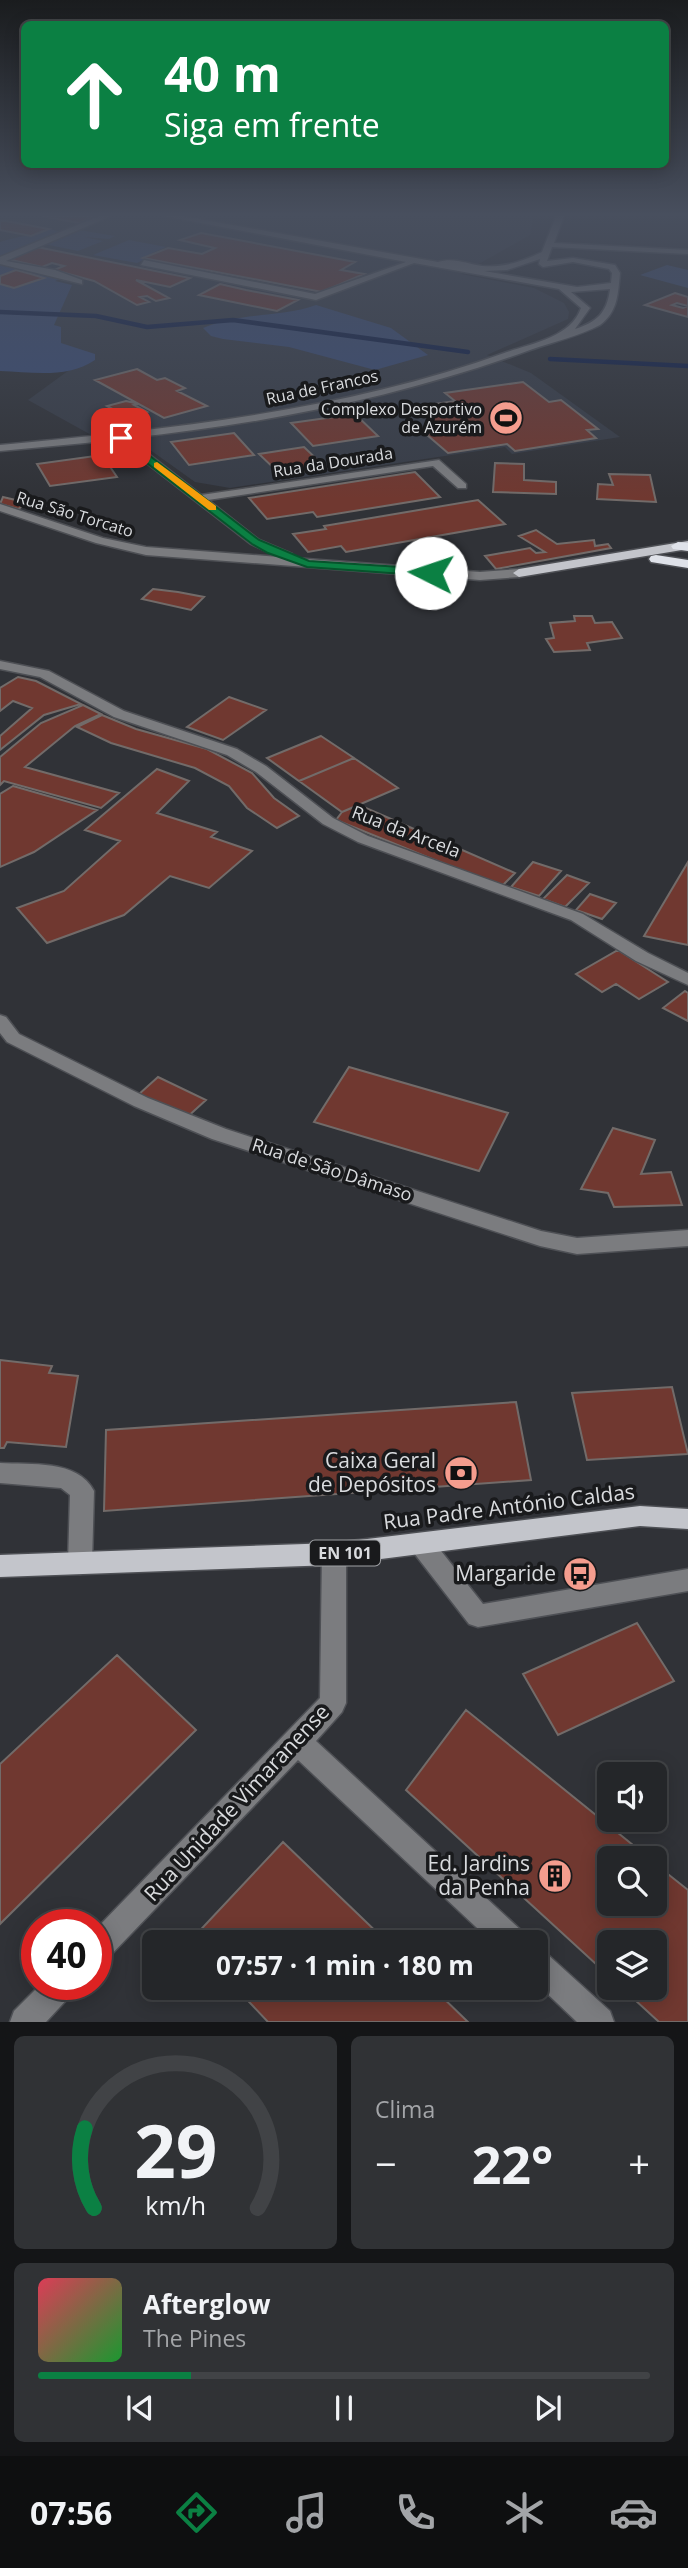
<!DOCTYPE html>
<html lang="pt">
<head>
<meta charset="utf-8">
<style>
	body { margin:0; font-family:"Open Sans",sans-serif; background:#303235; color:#f1f3f6; height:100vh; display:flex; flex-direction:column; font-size:26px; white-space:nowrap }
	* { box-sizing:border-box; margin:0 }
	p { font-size:23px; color:#a3a5a8 }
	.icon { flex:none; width:38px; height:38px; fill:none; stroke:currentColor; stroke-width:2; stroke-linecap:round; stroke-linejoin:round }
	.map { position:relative; height:2022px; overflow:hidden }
	.sheet { display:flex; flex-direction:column; gap:14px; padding:14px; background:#141517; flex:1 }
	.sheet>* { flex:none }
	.hud { position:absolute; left:21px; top:21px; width:648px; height:147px; border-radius:10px; box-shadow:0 4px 18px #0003,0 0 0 2px #414346; background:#0b8043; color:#fff; overflow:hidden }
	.tools { position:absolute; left:597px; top:1762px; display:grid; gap:14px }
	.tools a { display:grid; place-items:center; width:70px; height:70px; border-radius:10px; background:#242629; box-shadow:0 4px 18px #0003,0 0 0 2px #414346; font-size:35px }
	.speed { position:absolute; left:21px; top:1909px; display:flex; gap:14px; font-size:35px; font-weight:700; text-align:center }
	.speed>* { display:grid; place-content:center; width:91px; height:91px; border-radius:50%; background:#242629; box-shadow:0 4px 18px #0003,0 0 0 2px #414346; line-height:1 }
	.speed .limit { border:10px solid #d22; background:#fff; color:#111 }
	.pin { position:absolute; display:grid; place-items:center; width:60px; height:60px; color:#fff; margin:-30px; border-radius:14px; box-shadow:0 4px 10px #0006 }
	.me { position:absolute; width:77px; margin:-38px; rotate:274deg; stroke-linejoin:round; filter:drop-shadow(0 0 5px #0008) }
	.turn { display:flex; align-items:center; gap:24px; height:147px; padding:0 28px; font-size:32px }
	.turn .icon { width:91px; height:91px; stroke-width:2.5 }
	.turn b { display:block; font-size:49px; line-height:60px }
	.big { font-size:52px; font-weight:700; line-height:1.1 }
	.sheet .tile { flex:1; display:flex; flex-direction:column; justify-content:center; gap:10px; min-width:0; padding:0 24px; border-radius:10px; background:#303235 }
	.sheet .dial { align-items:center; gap:0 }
	.dial svg { height:182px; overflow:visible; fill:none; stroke:#414346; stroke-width:7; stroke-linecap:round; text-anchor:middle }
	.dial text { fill:#f1f3f6; stroke:none }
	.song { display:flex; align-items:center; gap:21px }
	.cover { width:84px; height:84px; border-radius:10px; background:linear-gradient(135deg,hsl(350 70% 55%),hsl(130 70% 35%)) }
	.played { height:7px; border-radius:4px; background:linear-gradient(90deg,#0b8043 25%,#414346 25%) }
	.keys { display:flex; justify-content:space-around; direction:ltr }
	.heat { display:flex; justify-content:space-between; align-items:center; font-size:38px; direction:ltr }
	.sheet .tiles { flex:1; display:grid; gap:14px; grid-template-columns:1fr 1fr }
	.tile:last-child { grid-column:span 2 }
	.trip { position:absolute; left:142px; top:1930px; width:406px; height:70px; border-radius:10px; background:#242629; box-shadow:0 4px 18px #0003,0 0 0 2px #414346; font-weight:700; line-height:70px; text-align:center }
	.menu { display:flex; height:112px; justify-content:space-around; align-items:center; background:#0e0f10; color:#a3a5a8 }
	.menu .icon { width:49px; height:49px }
	.menu .current { color:#0b8043 }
	.menu b { font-size:32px; color:#f1f3f6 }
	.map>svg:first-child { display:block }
</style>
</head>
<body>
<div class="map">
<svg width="688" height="2022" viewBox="0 0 688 2022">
	<rect width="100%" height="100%" fill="#303237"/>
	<path fill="#383d47" d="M0 216H534L530 235 461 274 534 288 564 303 569 312 568 319 487 355 531 373 620 437 512 454 505 447 230 488 195 482 146 447 129 431 93 436 28 400 72 368 0 322Z"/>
	<path fill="#3b4d76" d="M50 229 61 232 0 257V242C18 236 33 236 50 229Z
		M79 230 115 236 109 239 84 237 103 241 78 251 44 244Z
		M129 240 166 247 144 257 145 259 209 271 204 273 143 260 137 263 93 255Z
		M0 265 63 277 55 281 72 285 54 325 61 327V343L95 354V360C67 379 32 372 0 371Z
		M667 265 688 270V288L640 275Z
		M316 305 391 328 428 355 375 370 289 347 223 339 211 336 203 328C240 312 279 318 316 305Z"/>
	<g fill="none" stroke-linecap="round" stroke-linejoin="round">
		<path stroke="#0d1c45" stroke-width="4.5" d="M0 312 96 316 147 327 233 320 468 352
			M550 359 688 366"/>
	</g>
	<path fill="#703830" stroke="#726b69" stroke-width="2" d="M42 216H97L79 223Z
		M0 221H6L49 229 31 236 0 230Z
		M201 233 355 262 341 270 364 274 322 292 143 258 168 248 202 254 215 248 180 240Z
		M37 247 190 278 170 287 136 280 169 298 156 301 147 296 140 297 149 302 137 305 94 281 54 270 64 266 52 263 42 267 7 259Z
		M16 270 31 274 44 278 14 288 0 284V276Z
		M220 284 246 290 298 300 277 311 199 295Z
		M675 293 688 297V306L677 303 672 305 683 308 688 306V317L645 305Z
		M137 369 157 380 165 378 185 388 177 391 207 406 164 418 95 380Z
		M523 382 549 402 561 400 598 429 587 430 596 438 515 451 507 444 448 453 426 434 442 431 415 407 455 401 445 393Z
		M126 401 139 404 134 405 147 412 127 417 107 406Z
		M355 414 378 436 313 446 291 423Z
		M234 433 254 455 189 465 171 442Z
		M304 447 326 468 281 475 259 454Z
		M102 455 117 477 50 486 37 464Z
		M495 463 524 464V480L556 482V494L493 492Z
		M415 472 440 497 317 517 313 512 267 519 249 498Z
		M609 474 650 475 656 502 597 499 598 484 613 485Z
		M3 497 28 503 18 509 0 504Z
		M478 500 505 524 346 552 341 546 308 552 293 534 326 529 324 526Z
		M536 530 557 544 594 540 595 546 608 544 611 548 496 569 485 556 530 548 536 553 545 552 519 536Z
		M153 589 178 592 204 597 191 610 142 599Z
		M574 616H592L595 623 612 622 622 638 587 643 590 650 554 652 546 639 554 638 550 623 575 621Z
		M18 677 36 681 81 704 44 715 0 750V736L32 708 13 701 0 711V688Z
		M229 697 266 710 223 740 187 727Z
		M83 705 101 714 75 726 25 767 119 793 101 808 4 781 0 785V757L41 723Z
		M102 715 136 729 207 749 252 773 274 798 299 816 277 828 247 808 229 786 195 768 111 743 77 727Z
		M321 736 354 758 299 781 267 758Z
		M354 758 398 788 342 812 299 781Z
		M157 769 189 781 157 813 217 832 211 837 252 851 209 888 170 876 124 915 47 943 17 908 64 891 120 841 85 830Z
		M13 786 97 810 34 852 0 867V794Z
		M359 805 515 873 501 887 336 820 342 812Z
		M533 862 561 871 539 896 511 887Z
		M688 862V945L644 936Z
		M567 875 589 883 565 907 543 899Z
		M590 894 616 903 602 919 576 910Z
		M618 950 668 982 639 999 616 984 602 992 576 974Z
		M685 991 688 993V1021L663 1008Z
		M349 1067 508 1113 479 1171 314 1122Z
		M158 1077 206 1100 185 1119 138 1095Z
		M613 1128 655 1140 641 1174 671 1172 682 1205 614 1207 608 1193 581 1189Z
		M0 1360 52 1366 49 1373 78 1376 66 1447 7 1442 4 1448H0Z
		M672 1387 688 1454 587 1460 572 1393Z
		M516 1402 531 1480 104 1511 106 1430Z
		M637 1623 674 1681 558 1735 523 1674Z
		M117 1655 196 1730 0 1924V1764Z
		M466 1710 649 1858H609V1904H654V1863L688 1890V2022H659L622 1988H654V1942H609V1976L406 1790Z
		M283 1842 387 1942H193L191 1940Z
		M236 1988H433L468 2022H268Z"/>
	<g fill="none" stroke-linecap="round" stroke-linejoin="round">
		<g stroke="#4e5055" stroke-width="3">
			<path id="minor" d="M99 216H111L6 261 55 270 82 280V284L0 264V257Z
				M164 216H183L438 262C454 257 467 264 482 266 504 268 523 261 542 252L556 216H564L554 243 688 250V254L552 247 547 261 573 258 615 265 620 273C618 293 618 312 600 325 579 336 553 342 530 350 401 397 265 424 128 438L201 495 439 460 466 484V488H458L433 466 208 500 259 540 292 554 293 558 480 572 519 569 525 573 519 577 480 580 146 555 96 543 0 511V504L103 538 146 547 279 557 251 544 117 440 0 451V445C171 429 345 411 507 352 533 343 571 337 581 308L559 289 414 263 316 300 141 265 144 260 315 294 406 262ZM540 259 539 264 543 267 573 262 609 269 612 273 611 283 577 287 484 271 507 270ZM610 289C607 313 597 322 575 329L590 308 571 292Z
				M0 661 49 671 124 711 237 749 266 766 333 818 368 836 583 914 648 953 688 973V985L636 961 571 920 358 842 323 824 256 772 227 755 114 717 40 677 0 669Z
				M0 1015 6 1017 19 1034 148 1098 226 1129 541 1231 577 1238 688 1230V1246L577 1254 540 1246 212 1139 134 1106 7 1042 0 1033Z
				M0 1463C30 1465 78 1459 94 1491L92 1563 89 1571 80 1574 71 1571 68 1563 70 1495 61 1488 0 1483Z
				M422 1534 430 1537 483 1604 688 1569V1591L478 1627 469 1624 414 1553 410 1545 414 1537Z
				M334 1543 343 1546 346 1554V1703L342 1712 316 1741 523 1932 527 1942H492L298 1760 106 1960 96 1964V1929L320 1698 322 1554 325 1546Z
				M536 1948 546 1953 610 2011 614 2022H577L536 1983Z
				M41 1984H76L72 1994 46 2022H10L14 2011Z"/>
		</g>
		<g stroke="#4e5055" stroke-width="3">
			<path id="major" d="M688 541V549L519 577 513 573 519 569Z
				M640 1506 688 1509V1529L640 1526 334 1565 0 1577V1555L334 1543Z"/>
		</g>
		<g stroke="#4e5055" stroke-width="3">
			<path id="highway" d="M678 542 688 543V551L673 549 671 546Z
				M656 555 688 560V568L651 562 649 559 651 556Z"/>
		</g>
		<use href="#minor" fill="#7b7c7f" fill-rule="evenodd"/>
		<use href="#major" fill="#c3c5cb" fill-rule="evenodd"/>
		<use href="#highway" fill="#dfe2e9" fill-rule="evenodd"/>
	</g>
	<linearGradient id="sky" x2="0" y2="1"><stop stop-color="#1a1c1e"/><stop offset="0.43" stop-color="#484f5e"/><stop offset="1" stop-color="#484f5e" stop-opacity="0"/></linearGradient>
	<rect width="688" height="499" fill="url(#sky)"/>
	<path fill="#0b8043" stroke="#07532c" stroke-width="2" d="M117 436H124L259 540 309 561 431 569 436 573 431 576 307 567 268 553 252 544 117 440Z"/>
	<path fill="#f59e0b" d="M157 462 216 506V510H209L154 467V463Z"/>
	<defs>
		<g id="stadium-disc" transform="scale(1.75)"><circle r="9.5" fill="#f59d8e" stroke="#191a1c"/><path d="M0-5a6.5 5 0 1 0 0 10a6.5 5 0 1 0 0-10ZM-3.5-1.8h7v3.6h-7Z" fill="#111"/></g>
		<g id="bank-disc" transform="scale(1.75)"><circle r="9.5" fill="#f59d8e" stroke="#191a1c"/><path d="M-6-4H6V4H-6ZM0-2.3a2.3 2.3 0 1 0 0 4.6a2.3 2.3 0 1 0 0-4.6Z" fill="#111"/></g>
		<g id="bus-disc" transform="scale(1.75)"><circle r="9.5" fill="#f59d8e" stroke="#191a1c"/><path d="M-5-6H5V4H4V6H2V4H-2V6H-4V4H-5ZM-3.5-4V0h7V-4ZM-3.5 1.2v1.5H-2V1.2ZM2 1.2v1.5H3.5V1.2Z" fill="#111"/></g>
		<g id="building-disc" transform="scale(1.75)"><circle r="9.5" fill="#f59d8e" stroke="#191a1c"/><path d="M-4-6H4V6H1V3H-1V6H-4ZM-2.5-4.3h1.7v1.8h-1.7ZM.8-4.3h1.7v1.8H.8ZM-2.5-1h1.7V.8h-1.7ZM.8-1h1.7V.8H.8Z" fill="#111"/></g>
	</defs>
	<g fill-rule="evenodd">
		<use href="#stadium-disc" x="506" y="418"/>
		<use href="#bank-disc" x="461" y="1473"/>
		<use href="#bus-disc" x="580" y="1574"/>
		<use href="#building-disc" x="555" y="1876"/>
	</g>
	<g text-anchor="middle" stroke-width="7" stroke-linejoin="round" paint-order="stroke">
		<g font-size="16" fill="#d9dbde" stroke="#191a1c">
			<text transform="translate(322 387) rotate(-12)" y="6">Rua de Francos</text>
			<text transform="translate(333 462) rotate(-9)" y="6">Rua da Dourada</text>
			<text transform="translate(75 514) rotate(17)" y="6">Rua São Torcato</text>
		</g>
		<g font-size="16" fill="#d9dbde" stroke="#191a1c" text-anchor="end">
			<text x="482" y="415">Complexo Desportivo<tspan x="482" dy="18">de Azurém</tspan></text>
		</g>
		<rect fill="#191a1c" stroke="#9fa1a4" stroke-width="2" x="310" y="1540.5" width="70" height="25" rx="5"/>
		<g font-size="16" font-weight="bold" fill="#d9dbde">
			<text x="345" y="1559">EN 101</text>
		</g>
		<g font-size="18" fill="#d9dbde" stroke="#191a1c">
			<text transform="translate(406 832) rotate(21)" y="6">Rua da Arcela</text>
			<text transform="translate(332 1170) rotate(18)" y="6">Rua de São Dâmaso</text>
		</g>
		<g font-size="21" fill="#d9dbde" stroke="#191a1c" text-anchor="end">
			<text x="436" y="1468">Caixa Geral<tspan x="436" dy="24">de Depósitos</tspan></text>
			<text x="556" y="1581">Margaride</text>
			<text x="530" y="1871">Ed. Jardins<tspan x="530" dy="24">da Penha</tspan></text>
		</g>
		<g font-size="21" fill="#d9dbde" stroke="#191a1c">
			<text transform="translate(509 1507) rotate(-7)" y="7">Rua Padre António Caldas</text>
			<text transform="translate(237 1803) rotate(-47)" y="7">Rua Unidade Vimaranense</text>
		</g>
	</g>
</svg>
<div class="tools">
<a><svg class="icon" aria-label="sound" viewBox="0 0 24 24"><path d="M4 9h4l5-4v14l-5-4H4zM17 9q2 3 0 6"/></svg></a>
<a><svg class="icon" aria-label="search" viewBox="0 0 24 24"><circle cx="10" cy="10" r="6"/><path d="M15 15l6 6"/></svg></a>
<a><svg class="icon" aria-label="layers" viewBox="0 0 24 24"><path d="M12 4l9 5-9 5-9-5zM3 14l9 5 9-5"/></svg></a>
</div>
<div class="speed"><div class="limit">40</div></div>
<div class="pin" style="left:121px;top:438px;background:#d93025"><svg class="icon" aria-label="arrive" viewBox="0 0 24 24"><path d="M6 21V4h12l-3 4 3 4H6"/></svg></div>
<svg class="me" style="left:431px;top:573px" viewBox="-20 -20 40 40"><circle r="19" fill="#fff"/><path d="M0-13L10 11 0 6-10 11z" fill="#0b8043"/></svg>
<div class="trip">07:57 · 1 min · 180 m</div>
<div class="hud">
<div class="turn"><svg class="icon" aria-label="ahead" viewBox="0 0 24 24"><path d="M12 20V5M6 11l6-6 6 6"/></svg><div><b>40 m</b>Siga em frente</div></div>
</div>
</div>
<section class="sheet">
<div class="tiles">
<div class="tile dial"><svg viewBox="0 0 100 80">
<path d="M14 69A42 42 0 1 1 86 69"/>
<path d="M14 69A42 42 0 0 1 10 34" stroke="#0b8043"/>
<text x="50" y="56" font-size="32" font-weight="700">29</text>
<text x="50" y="72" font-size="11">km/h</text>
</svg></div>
<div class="tile"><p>Clima</p>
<div class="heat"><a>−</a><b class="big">22°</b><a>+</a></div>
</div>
<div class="tile">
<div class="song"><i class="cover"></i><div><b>Afterglow</b><p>The Pines</p></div></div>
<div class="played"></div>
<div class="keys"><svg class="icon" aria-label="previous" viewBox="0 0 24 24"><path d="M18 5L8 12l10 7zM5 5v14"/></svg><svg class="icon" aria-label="pause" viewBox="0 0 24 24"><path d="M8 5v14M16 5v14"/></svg><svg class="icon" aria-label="next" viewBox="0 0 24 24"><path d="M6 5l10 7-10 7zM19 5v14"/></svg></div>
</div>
</div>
</section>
<nav class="menu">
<b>07:56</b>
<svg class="icon current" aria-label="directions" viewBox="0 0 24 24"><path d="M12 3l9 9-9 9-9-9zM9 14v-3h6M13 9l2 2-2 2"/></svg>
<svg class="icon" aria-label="music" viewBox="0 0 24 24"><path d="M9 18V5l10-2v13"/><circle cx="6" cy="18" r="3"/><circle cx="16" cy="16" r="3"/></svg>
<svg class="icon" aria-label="phone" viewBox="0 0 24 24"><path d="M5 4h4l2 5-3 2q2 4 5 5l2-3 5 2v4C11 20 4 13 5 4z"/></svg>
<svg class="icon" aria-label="climate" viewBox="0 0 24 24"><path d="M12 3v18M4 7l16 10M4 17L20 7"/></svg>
<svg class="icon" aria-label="car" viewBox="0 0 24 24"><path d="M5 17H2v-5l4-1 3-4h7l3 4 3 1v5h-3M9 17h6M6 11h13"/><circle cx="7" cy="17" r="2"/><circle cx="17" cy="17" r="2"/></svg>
</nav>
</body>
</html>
